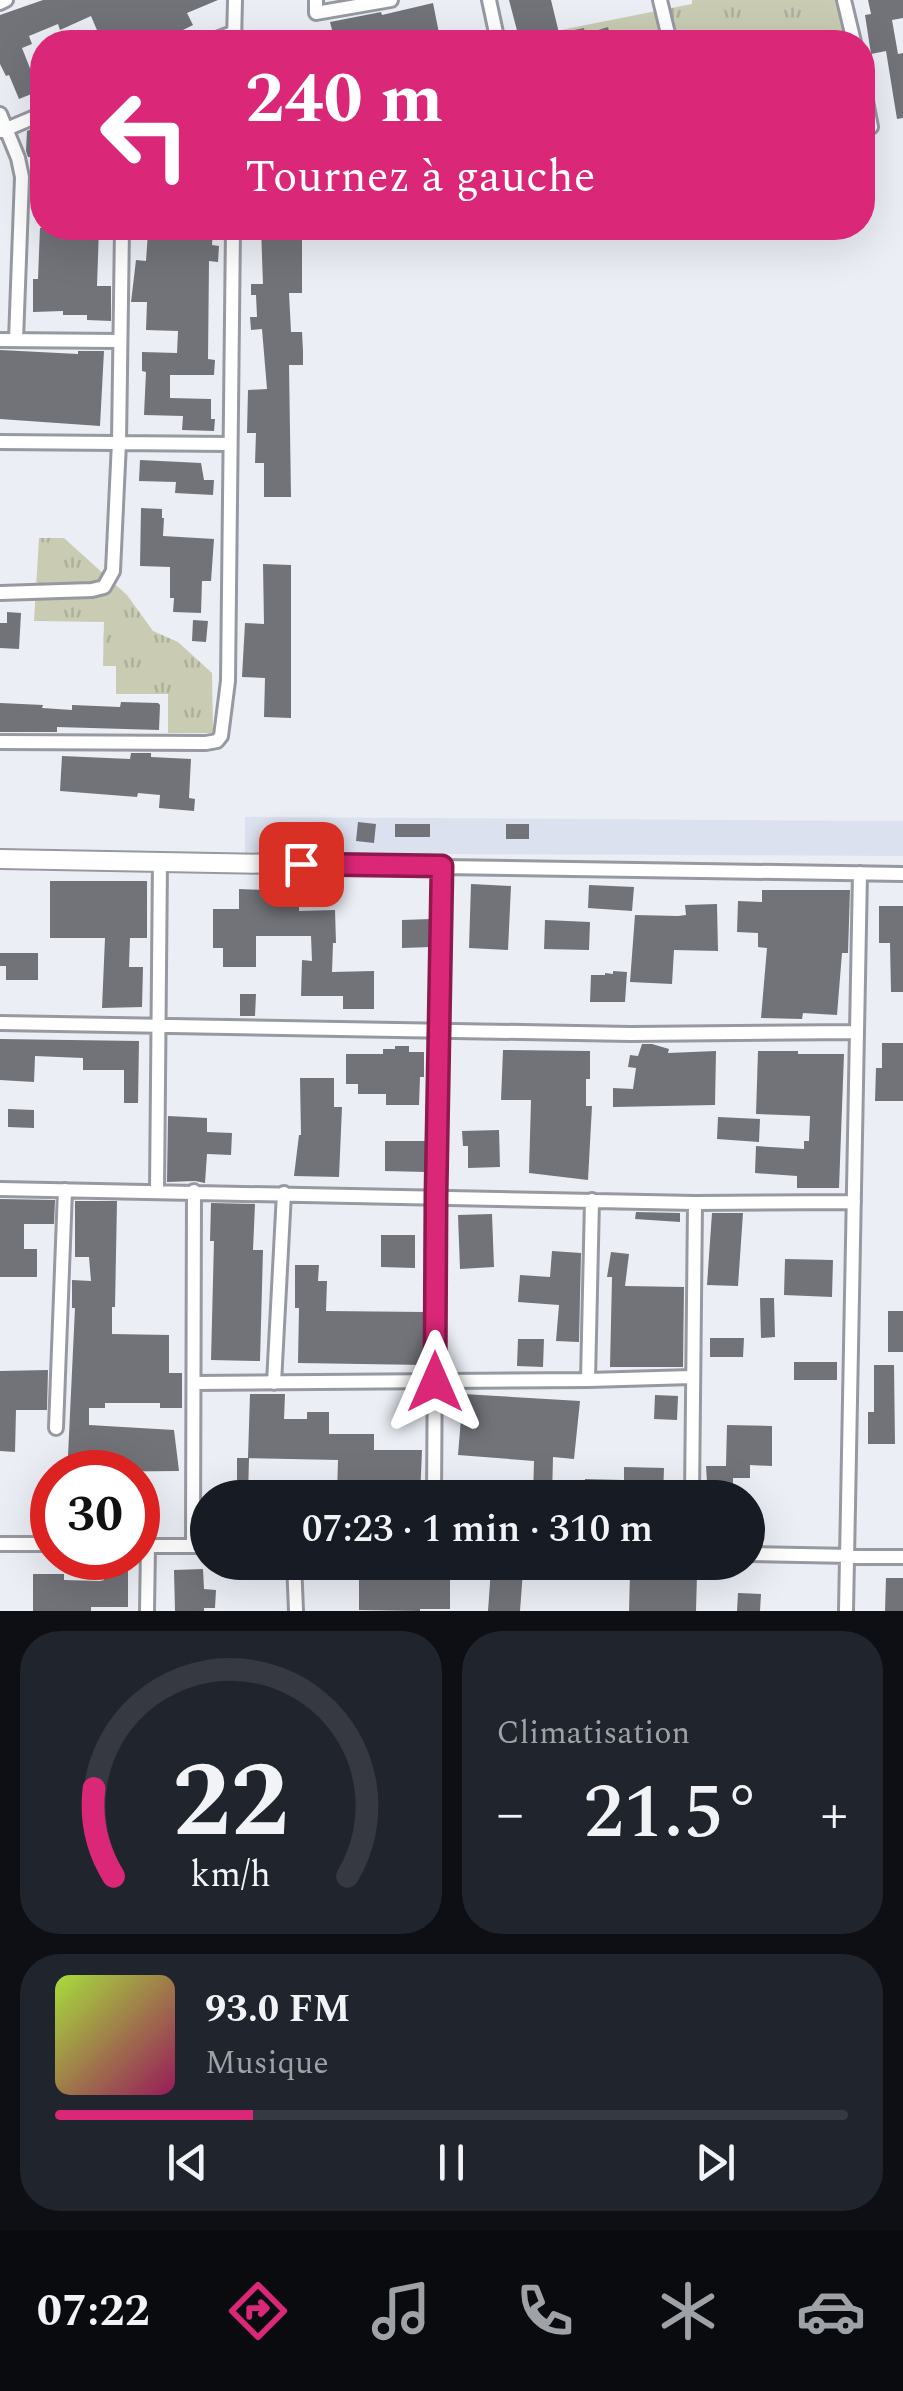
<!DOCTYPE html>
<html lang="fr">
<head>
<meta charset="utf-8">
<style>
	body { margin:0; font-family:Spectral,serif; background:#20242c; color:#f1f3f6; height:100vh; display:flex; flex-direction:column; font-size:38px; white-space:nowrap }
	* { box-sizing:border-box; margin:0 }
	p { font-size:32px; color:#9ea1a6 }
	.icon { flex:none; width:55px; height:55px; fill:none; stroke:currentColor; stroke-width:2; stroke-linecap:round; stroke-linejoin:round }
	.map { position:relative; height:1611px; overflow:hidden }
	.drawer { display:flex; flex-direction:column; gap:20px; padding:20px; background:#0d0f14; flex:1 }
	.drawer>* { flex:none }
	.banner { position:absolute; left:30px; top:30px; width:845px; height:210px; border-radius:40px; box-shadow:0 10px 40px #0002; background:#db2777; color:#fff; overflow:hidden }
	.speed { position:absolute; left:30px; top:1450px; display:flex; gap:20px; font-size:50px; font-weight:700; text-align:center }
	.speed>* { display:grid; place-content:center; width:130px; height:130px; border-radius:50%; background:#171b24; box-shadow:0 10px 40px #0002; line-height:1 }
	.speed .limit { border:15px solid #d22; background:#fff; color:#111 }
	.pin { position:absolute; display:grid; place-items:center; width:85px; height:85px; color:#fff; margin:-42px; border-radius:20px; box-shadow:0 5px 15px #0006 }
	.me { position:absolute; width:110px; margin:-55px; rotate:0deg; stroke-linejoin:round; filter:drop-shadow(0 0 8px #0008) }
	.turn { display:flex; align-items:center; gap:35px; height:210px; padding:0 50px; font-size:45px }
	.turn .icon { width:130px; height:130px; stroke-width:2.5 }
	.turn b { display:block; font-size:70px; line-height:85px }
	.big { font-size:75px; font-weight:600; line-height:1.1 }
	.drawer .card { flex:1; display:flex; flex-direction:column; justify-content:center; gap:15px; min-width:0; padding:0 35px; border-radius:40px; background:#20242c }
	.drawer .dial { align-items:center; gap:0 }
	.dial svg { height:260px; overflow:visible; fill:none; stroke:#363941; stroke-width:7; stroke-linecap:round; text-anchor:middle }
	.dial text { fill:#f1f3f6; stroke:none }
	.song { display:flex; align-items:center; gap:30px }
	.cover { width:120px; height:120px; border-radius:15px; background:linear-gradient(135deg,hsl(80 70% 55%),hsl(330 70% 35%)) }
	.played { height:10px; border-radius:5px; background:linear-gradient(90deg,#db2777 25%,#363941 25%) }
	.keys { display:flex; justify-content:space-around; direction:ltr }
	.heat { display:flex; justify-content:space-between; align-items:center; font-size:55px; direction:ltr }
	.drawer .tiles { flex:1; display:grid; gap:20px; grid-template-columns:1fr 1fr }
	.card:last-child { grid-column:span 2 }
	.trip { position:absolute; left:190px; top:1480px; width:575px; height:100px; border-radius:50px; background:#171b24; box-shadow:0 10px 40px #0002; font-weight:600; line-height:100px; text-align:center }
	.tab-bar { display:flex; height:160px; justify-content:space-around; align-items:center; background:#090b0e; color:#9ea1a6 }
	.tab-bar .icon { width:70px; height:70px }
	.tab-bar .active { color:#db2777 }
	.tab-bar b { font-size:45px; color:#f1f3f6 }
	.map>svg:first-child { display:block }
</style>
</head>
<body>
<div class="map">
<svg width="903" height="1611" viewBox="0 0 903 1611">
	<defs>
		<pattern id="grass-tufts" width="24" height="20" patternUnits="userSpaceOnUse" patternTransform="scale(2.5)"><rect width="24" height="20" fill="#c9ccb3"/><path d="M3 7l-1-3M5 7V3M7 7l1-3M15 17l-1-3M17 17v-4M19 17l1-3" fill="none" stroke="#adb09b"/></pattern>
	</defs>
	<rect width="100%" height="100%" fill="#ebeef5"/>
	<path fill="#dce1ef" d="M245 817 903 821V856L245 853Z"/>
	<path fill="url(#grass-tufts)" d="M692 0H840L850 42H515V39L692 4Z
		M39 538H64L127 595 153 631 178 642 212 673 213 733H168V694H116V666H103L104 622 34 621Z"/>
	<path fill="#717379" d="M43 0H218L187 13 193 25 167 38 162 30 132 42H102L91 16 60 30 58 24 29 36 32 44 22 48 39 91 19 99 9 75 6 76 0 64V15Z
		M509 0H551L559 33 584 28 585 34 608 27 612 42H520Z
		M868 0H903V18L892 20 898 54 903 53V118L897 119 886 51 871 54 865 15 871 14Z
		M433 3 439 33 395 42H392L390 34 355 42H335L330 22 381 12 382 15Z
		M34 128 42 129V158L28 157 26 151 27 131Z
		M40 228H99L97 286H111V321L87 320V315H63V311L33 312V279H38Z
		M160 228H213L212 245 219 246 218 262 209 261 208 359 215 360 214 375H170V398L211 399V419H215L214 431 182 430 183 416 144 415 146 372 142 371V352L177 353 178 331 146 330 147 302H131L136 260 146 261 148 232 159 233Z
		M261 228H302V293H289L291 332H302L303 351V365H289L291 497H264V463H255L256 433H247L248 390 267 389 262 329 251 330 250 317H257L256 295H251V284H263Z
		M0 350 78 354V351H104L100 426 0 419Z
		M140 460 201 463 204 480H214L213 495 175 493 176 482 139 481Z
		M141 508 162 509V518H164L163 536 214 539 211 581H202L201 613 173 612 174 598H170V567L140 566Z
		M263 564 291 565V718L264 717 265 678 242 677 245 623 264 624Z
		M7 612 21 613 19 649 0 648V623H7Z
		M193 620 208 621 206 642 192 641Z
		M121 702 158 703 160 705 159 730 57 727V732H0V703L43 705 42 708 72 710V705L120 707Z
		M131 753H151V757L191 759 189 798 195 799 194 811 159 808 160 795 138 793 137 797 60 791 62 756 130 759Z
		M358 822 376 824 374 843 356 841Z
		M395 824H430V837H395Z
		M506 824H529V839H506Z
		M50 881H147V938H130L129 967H143L142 1007 102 1008 105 938H50Z
		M264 882H299V911L335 910 336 943H333L332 972 374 971V1009H343V996H301L302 960 312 961 311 936H256V967H223V948H213V909H239V889L264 890Z
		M471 884 511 886 508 950 469 948Z
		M589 885 634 887 632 911 588 908Z
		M762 890H850L848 953H842L837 1015 803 1013 802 1019 761 1018 767 948 758 947V933L737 932 738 901 762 902Z
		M717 904 718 951 674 950 672 984 630 982 635 915 678 916 686 915 685 905Z
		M879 906H903V992H891L890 943H879Z
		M431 919V947L402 948V920Z
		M545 920 590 922 589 950 544 949Z
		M0 953H38V980H6V966H0Z
		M613 971 627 972 625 1002H590L591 975H605V973L613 974Z
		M240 994H256L255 1016H240Z
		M0 1039 139 1041 138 1103H124V1070H83V1058L35 1056 34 1082 0 1080Z
		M882 1043H903V1101H875L876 1068H882Z
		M642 1044H652L669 1049 668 1053 716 1051 715 1105 613 1107V1088L633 1089 636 1068 628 1067 630 1055 638 1056Z
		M395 1046H409V1052H424V1077H420L419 1105H386V1094H358V1084H346V1054H383V1049H395Z
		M503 1050 590 1051V1079H586V1106H592L588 1180 529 1173 531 1100H501Z
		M758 1051H798V1054H844L839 1188H797V1176L755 1173 756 1146 804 1149V1141H809L810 1116 756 1114Z
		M300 1078H334V1107H342L339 1177 294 1176 299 1135H301Z
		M8 1109 34 1110V1128L8 1127Z
		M168 1116 207 1118V1132L232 1133 231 1155 207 1154 205 1183 195 1181 167 1182Z
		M718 1117 760 1119 759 1142 717 1139Z
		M499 1130 500 1167 468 1168V1146H463L462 1131Z
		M385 1141H427L426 1172 385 1171Z
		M0 1199 55 1200 54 1224H24V1249H37V1277H0Z
		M75 1201H117L115 1307H112V1334L169 1335V1373H182V1408H160V1403H105V1408H89V1425L174 1430 179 1471 73 1472 74 1456H68L75 1308H72V1280L91 1281 89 1257H75Z
		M211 1203 255 1204 253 1250H263L260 1361 211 1360 214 1241H210Z
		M636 1212 680 1213V1222L635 1219Z
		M712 1213H743L738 1286 707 1285Z
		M492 1214 494 1267 460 1269 458 1215Z
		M381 1235H415V1268L381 1267Z
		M552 1251 581 1253 579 1342 556 1341 559 1305 518 1302 520 1275 550 1277Z
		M611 1252 629 1254 625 1286 684 1287 683 1367H610L612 1277H607Z
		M785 1259 833 1260 832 1297 784 1295Z
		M295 1265H319L318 1281H327L326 1311 425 1312V1365L298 1363 299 1308H295Z
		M760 1298H774L775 1337 761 1338Z
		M888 1311H903V1352H888Z
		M710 1338H744L743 1357H710Z
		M518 1339H544L543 1367 517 1366Z
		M794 1362H837V1380H794Z
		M874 1365H894L895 1444H868V1412H874Z
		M48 1370 47 1410H16L15 1452 0 1451V1371Z
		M250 1394H285L284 1419H307V1412H329V1434H374V1450H422L420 1498 337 1495 338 1460 248 1458Z
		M463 1394 580 1401 574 1459 553 1457 552 1498H533L534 1461 458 1455Z
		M655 1395 678 1396 677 1420 654 1419Z
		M727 1425 772 1426V1466L750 1465V1478H733V1498H708L706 1466H726Z
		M237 1458H249L248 1498H237Z
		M624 1467 664 1468 663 1498H585V1479L624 1480Z
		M664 1562H687V1574H697L696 1611H629L630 1574H664Z
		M348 1565 349 1578 311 1579V1566Z
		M403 1566H419L420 1573 450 1572V1609H420V1611L359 1610V1580H403Z
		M203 1569 204 1589 216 1590 215 1608H204V1611H175L174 1570Z
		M491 1569 523 1571 520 1611H488Z
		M104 1570 128 1571V1607H91V1611H33V1574H64V1580L100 1581 104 1580Z
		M886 1578H903V1611H885Z
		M738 1593 761 1594 760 1611H737Z"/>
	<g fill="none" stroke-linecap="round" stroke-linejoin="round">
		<g stroke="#9799a0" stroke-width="18">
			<path id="street" d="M316 0V13L391 0
				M489 0 498 42
				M660 0 670 42
				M844 0 854 42
				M0 3 6 0
				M209 42 235 32
				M234 42 235 0
				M862 80 871 127
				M0 114 18 158 22 177 16 340
				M2 131 42 114
				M0 340 120 341
				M0 442 230 444
				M0 593 92 590 104 587 113 571 119 442 122 228
				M0 742 206 743 217 741 221 736 228 681 233 228
				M0 1023 631 1034 857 1032
				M0 1189 695 1203 854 1202
				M157 1191 160 861
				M588 1380 592 1200
				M194 1383 588 1380 692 1377
				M274 1383 284 1193
				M56 1428 65 1190
				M434 1498 436 1196 442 867 903 874
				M692 1498 695 1203
				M0 1544H52
				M138 1546H208
				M193 1546 194 1191
				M748 1554 903 1557
				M294 1562 296 1611
				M147 1611 148 1546
				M846 1611 860 873"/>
		</g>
		<g stroke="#9799a0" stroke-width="22">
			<path id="secondary" d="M0 859 442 867"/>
		</g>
		<use href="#street" stroke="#fff" stroke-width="12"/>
		<use href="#secondary" stroke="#fff" stroke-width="18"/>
	</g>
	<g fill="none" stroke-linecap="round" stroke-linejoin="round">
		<g stroke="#8e194d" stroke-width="25">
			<path id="route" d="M301 864 442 866 436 1196 435 1382"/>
		</g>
		<use href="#route" stroke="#db2777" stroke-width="18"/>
	</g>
</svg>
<div class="speed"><div class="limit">30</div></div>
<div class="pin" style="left:301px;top:864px;background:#d93025"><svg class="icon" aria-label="arrive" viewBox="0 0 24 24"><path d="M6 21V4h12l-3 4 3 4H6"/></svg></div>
<svg class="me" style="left:435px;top:1382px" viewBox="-20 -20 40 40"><path d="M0-17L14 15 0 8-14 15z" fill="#db2777" stroke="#fff" stroke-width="4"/></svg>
<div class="trip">07:23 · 1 min · 310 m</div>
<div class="banner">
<div class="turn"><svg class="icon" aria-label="left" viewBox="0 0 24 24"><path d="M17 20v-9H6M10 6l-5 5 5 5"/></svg><div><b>240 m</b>Tournez à gauche</div></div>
</div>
</div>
<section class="drawer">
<div class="tiles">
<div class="card dial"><svg viewBox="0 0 100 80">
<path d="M14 69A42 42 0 1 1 86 69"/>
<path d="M14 69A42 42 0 0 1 8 42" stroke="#db2777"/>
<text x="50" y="56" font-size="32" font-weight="700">22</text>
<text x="50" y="72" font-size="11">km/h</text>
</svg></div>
<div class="card"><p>Climatisation</p>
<div class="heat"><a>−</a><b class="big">21.5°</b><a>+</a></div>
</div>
<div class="card">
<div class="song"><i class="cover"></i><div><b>93.0 FM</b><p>Musique</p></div></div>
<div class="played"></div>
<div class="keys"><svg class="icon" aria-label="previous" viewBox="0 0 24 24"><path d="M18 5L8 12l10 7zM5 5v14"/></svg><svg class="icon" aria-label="pause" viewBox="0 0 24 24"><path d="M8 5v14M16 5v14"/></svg><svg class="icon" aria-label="next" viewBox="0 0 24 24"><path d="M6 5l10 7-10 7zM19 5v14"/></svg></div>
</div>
</div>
</section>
<nav class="tab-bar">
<b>07:22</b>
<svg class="icon active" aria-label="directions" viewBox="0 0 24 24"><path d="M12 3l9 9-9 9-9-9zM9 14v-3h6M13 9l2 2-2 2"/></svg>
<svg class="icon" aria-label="music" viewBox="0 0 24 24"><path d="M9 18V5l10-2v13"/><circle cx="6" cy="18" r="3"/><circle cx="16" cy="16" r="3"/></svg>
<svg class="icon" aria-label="phone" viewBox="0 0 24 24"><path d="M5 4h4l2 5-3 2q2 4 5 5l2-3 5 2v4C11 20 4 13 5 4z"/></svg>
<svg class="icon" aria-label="climate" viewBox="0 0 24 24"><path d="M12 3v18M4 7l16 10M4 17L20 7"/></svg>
<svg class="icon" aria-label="car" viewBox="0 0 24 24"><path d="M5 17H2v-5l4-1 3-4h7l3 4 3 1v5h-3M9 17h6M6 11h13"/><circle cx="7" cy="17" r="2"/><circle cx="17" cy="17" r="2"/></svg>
</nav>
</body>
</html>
